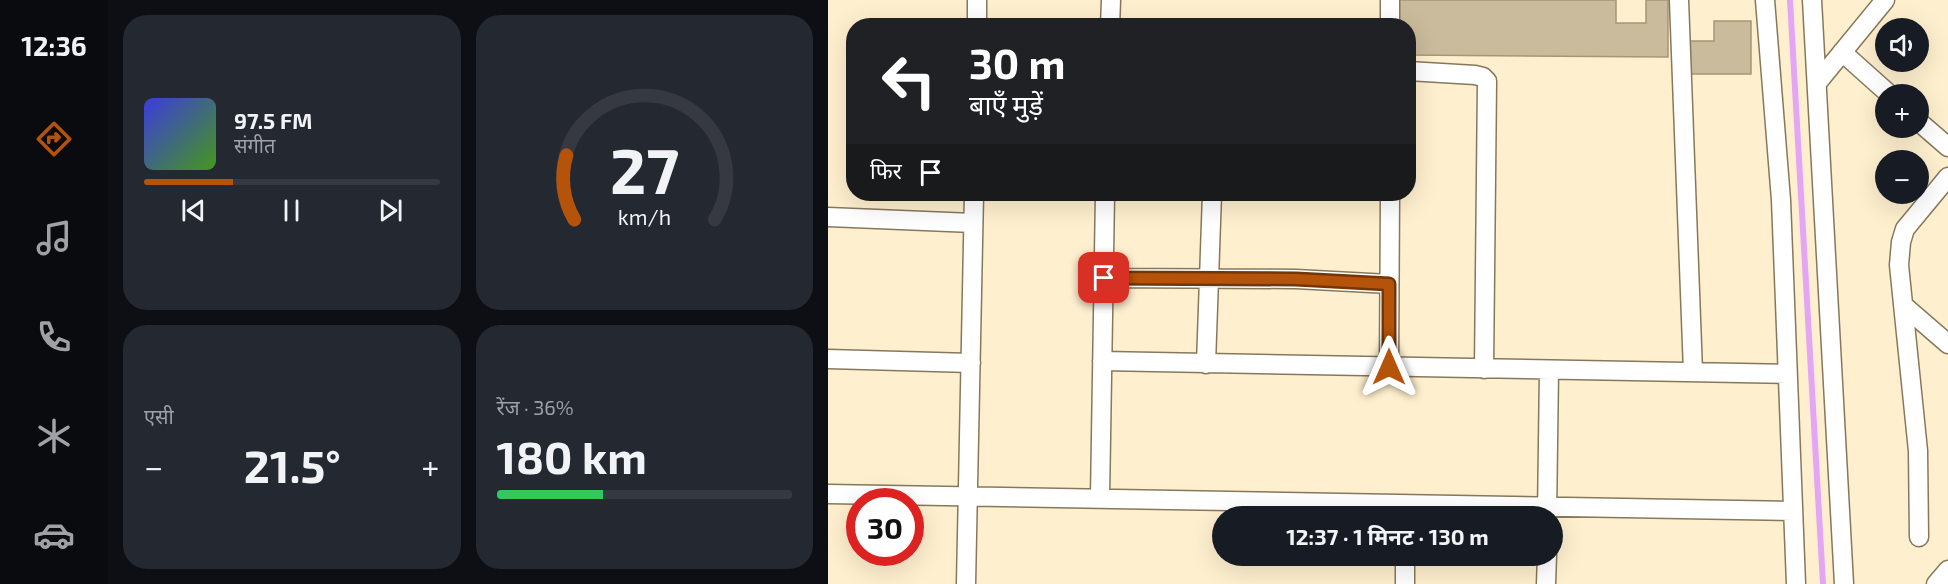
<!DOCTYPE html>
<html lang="hi">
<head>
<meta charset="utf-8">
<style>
	body { margin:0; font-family:"Exo 2","Noto Sans Devanagari",sans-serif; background:#242831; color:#f1f3f6; height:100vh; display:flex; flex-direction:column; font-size:22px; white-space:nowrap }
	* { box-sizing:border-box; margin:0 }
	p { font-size:20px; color:#9ea1a6 }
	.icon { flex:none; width:33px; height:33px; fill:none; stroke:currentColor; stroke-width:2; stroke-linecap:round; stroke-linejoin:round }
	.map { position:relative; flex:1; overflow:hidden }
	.details { display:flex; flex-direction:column; gap:15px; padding:15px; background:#0d0f14; width:720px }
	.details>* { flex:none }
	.banner { position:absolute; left:18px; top:18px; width:570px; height:183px; border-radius:24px; box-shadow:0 6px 24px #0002; background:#202124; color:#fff; overflow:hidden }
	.tools { position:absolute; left:1047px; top:18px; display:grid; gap:12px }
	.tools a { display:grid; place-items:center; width:54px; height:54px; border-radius:50%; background:#171b24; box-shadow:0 6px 24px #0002; font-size:30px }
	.speed { position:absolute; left:18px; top:488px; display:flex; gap:12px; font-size:30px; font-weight:700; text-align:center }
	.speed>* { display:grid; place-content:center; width:78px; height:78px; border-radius:50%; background:#171b24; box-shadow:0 6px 24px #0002; line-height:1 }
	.speed .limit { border:9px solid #d22; background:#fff; color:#111 }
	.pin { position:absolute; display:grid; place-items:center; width:51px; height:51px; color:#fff; margin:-26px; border-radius:12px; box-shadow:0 3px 9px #0006 }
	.me { position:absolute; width:66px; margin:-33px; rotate:0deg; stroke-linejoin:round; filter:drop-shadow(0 0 4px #0008) }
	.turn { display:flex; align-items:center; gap:21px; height:126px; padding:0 24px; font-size:27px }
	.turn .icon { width:78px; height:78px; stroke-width:2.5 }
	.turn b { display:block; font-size:42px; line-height:51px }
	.then { display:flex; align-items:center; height:57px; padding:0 24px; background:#0003; gap:12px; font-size:22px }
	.big { font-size:45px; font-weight:700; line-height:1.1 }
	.details .widget { flex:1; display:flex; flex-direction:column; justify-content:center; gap:9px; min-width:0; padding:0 21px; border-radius:24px; background:#242831 }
	.details .dial { align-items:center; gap:0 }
	.dial svg { height:156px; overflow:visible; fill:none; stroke:#363941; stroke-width:7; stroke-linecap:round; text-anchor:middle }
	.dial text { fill:#f1f3f6; stroke:none }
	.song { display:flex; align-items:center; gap:18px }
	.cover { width:72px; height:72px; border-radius:9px; background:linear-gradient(135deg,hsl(240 70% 55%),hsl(100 70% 35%)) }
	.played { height:6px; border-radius:3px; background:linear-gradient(90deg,#b45309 30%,#363941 30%) }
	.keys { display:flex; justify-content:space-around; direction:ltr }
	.heat { display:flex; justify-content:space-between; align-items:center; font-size:33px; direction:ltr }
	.charge { height:9px; border-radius:4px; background:linear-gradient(90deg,#34c759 36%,#363941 0) }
	.details .tiles { flex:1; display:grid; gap:15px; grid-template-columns:repeat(2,1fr) }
	.trip { position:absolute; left:384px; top:506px; width:351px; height:60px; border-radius:30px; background:#171b24; box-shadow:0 6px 24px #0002; font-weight:700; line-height:60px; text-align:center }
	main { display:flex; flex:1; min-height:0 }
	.dock { display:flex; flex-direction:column; width:108px; justify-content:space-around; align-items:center; background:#090b0e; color:#9ea1a6 }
	.dock .icon { width:42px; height:42px }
	.dock .current { color:#b45309 }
	.dock b { font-size:27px; color:#f1f3f6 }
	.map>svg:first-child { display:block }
</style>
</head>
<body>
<main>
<nav class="dock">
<b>12:36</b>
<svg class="icon current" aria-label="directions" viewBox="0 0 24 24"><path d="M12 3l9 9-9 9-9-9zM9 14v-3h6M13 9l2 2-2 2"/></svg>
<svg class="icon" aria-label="music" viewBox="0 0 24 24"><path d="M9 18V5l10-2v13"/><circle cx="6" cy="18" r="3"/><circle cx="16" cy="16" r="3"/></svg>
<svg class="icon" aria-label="phone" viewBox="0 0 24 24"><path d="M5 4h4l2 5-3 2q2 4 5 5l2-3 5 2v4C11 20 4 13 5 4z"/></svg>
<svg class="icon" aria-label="climate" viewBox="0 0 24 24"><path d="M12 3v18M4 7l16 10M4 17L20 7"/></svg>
<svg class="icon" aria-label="car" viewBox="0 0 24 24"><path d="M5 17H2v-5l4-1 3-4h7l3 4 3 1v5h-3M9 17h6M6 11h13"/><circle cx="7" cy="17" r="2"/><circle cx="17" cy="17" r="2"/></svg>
</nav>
<section class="details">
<div class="tiles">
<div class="widget">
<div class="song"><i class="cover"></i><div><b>97.5 FM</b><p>संगीत</p></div></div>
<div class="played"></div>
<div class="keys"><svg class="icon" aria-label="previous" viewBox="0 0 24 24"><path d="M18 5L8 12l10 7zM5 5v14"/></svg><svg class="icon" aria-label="pause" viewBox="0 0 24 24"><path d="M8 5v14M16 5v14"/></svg><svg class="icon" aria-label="next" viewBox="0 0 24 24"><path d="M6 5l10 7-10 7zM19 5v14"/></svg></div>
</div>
<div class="widget dial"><svg viewBox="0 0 100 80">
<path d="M14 69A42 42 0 1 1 86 69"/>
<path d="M14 69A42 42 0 0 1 10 36" stroke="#b45309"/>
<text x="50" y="56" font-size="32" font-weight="700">27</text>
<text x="50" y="72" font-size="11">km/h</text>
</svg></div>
<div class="widget"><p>एसी</p>
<div class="heat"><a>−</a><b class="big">21.5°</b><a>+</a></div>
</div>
<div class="widget"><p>रेंज · 36%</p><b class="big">180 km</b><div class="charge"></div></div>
</div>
</section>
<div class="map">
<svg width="1120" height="584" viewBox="0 0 1120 584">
	<rect width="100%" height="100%" fill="#feefce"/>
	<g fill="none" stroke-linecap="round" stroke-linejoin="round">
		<path stroke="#e4a6f4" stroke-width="6" d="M962 0 995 584"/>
	</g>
	<path fill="#c9bb9b" stroke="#a59778" stroke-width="1.5" d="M563 0H788V23H818V0H840V57L580 55V26H563Z
		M886 21H923V74H862V41H886Z"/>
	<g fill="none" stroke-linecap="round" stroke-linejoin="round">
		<g stroke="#86785b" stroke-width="21">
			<path id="minor" d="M851 0 865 372
				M937 0 953 200 968 584
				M984 0 1016 584
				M149 26V0
				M282 26 283 0
				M562 26V0
				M1014 52 1061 94
				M580 71 647 75 655 77 659 81 656 369
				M989 83 1057 0
				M1090 121 1120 147
				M0 217 145 223
				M276 278 468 279 561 284
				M1075 305 1120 344
				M0 359 143 363
				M274 361 959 374
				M378 364 384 194
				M561 367 562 194
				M0 494 965 511
				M272 498 277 194
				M719 516 721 370
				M1091 537 1090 451 1071 265 1073 242 1077 229 1120 177
				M138 584 146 194
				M577 584V555
				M718 584 719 555
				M1108 584 1120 570"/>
		</g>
		<use href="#minor" stroke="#fff" stroke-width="18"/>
	</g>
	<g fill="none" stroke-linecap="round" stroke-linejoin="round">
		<g stroke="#753606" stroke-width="15">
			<path id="route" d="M276 278 468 279 561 284V367"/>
		</g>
		<use href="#route" stroke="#b45309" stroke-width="10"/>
	</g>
</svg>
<div class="tools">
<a><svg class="icon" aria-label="sound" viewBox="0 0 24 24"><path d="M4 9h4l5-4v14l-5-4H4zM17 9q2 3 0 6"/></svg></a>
<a>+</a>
<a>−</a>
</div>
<div class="speed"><div class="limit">30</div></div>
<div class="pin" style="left:276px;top:278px;background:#d93025"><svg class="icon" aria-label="arrive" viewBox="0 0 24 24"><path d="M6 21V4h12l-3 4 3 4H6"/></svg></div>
<svg class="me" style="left:561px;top:367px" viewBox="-20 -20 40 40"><path d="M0-17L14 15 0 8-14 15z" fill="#b45309" stroke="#fff" stroke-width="4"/></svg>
<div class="trip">12:37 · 1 मिनट · 130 m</div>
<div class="banner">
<div class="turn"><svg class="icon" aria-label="left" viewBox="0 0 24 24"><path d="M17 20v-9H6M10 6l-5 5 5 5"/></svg><div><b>30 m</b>बाएँ मुड़ें</div></div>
<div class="then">फिर<svg class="icon" aria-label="arrive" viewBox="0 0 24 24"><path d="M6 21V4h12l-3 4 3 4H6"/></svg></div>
</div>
</div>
</main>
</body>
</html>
